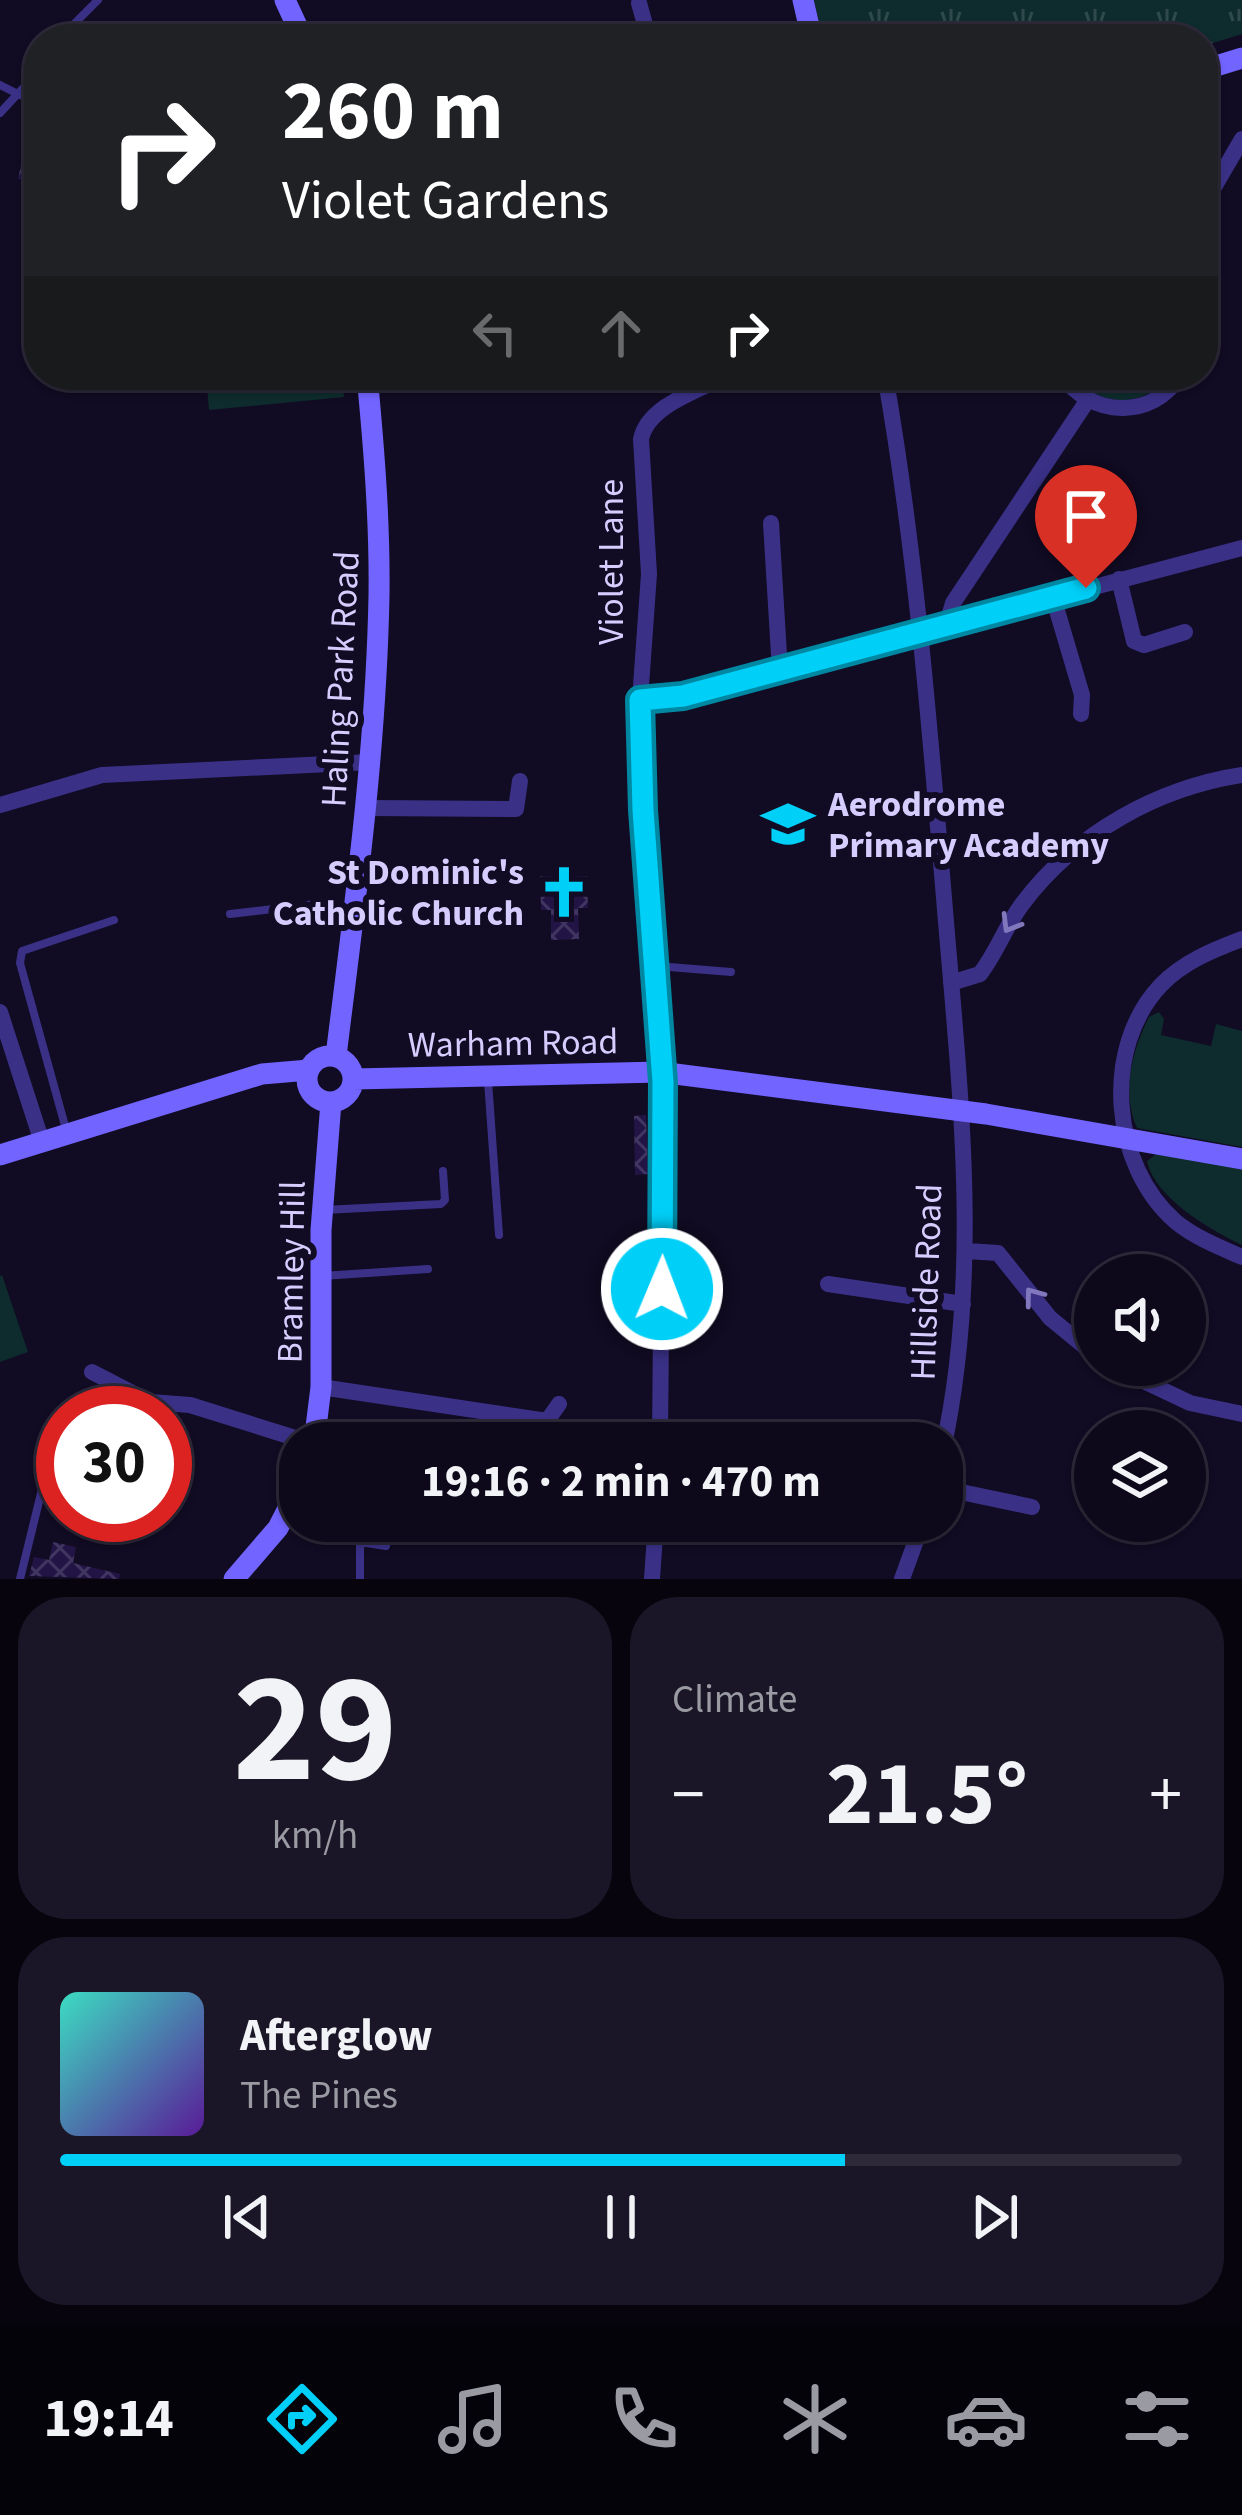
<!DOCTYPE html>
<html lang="en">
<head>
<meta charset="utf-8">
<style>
	body { margin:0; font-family:"Source Sans 3",sans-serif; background:#1b1627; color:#f1f3f6; height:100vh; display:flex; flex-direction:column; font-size:45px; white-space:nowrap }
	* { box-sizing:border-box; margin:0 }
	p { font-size:39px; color:#9a9aa2 }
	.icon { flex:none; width:66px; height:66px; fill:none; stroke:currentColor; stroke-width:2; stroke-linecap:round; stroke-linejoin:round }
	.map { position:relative; height:1579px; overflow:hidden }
	.panel { display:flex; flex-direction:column; gap:18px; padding:18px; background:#07040e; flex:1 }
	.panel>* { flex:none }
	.guide { position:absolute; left:24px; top:24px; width:1194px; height:366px; border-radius:48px; box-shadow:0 3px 9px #0004,0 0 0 3px #2d2939; background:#202124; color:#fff; overflow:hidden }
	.fabs { position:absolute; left:1074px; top:1254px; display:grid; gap:24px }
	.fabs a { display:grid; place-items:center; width:132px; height:132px; border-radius:50%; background:#0d081a; box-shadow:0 3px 9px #0004,0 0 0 3px #2d2939; font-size:60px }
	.speed { position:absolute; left:36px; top:1386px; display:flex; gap:24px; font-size:60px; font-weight:700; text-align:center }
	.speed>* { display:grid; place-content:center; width:156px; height:156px; border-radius:50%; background:#0d081a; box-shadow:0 3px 9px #0004,0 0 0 3px #2d2939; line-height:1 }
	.speed .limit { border:18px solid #d22; background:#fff; color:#111 }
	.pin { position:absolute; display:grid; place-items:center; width:102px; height:102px; color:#fff; margin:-123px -51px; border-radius:50% 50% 50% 0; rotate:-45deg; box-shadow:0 0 12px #0007 }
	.pin .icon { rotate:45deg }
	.me { position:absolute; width:132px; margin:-66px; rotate:1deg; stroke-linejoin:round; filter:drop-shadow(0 0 9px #0008) }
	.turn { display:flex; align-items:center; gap:42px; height:252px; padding:0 60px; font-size:54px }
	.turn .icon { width:156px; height:156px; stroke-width:2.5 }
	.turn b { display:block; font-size:84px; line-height:102px }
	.lanes { display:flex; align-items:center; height:114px; padding:0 60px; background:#0003; justify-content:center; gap:60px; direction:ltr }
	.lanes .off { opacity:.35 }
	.big { font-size:90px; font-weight:700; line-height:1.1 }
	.panel .card { flex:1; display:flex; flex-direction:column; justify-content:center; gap:18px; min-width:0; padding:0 42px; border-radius:48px; background:#1b1627 }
	.panel .dial { align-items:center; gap:0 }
	.dial b { font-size:156px; line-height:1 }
	.song { display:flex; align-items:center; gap:36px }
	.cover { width:144px; height:144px; border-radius:18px; background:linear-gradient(135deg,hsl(170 70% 55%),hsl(270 70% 35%)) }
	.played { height:12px; border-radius:6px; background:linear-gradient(90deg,#00cff8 70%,#2d2939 70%) }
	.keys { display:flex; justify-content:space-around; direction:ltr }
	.heat { display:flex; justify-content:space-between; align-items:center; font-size:66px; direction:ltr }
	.panel .tiles { flex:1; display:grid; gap:18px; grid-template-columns:1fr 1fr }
	.card:last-child { grid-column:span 2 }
	.trip { position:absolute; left:279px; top:1422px; width:684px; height:120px; border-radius:48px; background:#0d081a; box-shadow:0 3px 9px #0004,0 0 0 3px #2d2939; font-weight:700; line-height:120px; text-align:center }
	.tab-bar { display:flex; height:192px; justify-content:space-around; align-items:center; background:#05030a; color:#9a9aa2 }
	.tab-bar .icon { width:84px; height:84px }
	.tab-bar .current { color:#00cff8 }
	.tab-bar b { font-size:54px; color:#f1f3f6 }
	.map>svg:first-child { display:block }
</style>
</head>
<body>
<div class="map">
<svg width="1242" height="1579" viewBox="0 0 1242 1579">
	<defs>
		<pattern id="park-tufts" width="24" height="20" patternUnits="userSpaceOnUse" patternTransform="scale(3)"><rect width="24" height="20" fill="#0e2c2d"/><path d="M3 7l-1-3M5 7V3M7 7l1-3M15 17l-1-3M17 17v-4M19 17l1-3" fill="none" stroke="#30494c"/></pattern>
		<pattern id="building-cross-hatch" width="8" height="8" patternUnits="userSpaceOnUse" patternTransform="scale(3)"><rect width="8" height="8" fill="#221546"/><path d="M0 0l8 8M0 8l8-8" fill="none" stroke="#413662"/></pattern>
	</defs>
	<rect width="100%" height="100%" fill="#110b23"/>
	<path fill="#0e2c2d" d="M206 375H342L344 397 209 410Z
		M1072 375H1174C1142 407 1103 410 1072 375Z
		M1159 1012 1164 1019 1161 1035 1211 1046 1216 1024 1242 1031V1147L1137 1128C1121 1092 1132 1051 1149 1017Z
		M1160 1151 1242 1169V1245C1213 1231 1155 1199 1147 1161Z
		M2 1275 28 1352 0 1362V1276Z"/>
	<path fill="url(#park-tufts)" d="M814 0H1242V34L1203 46V39H823Z"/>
	<path fill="url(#building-cross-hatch)" d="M34 107 39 108V183L18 179Z
		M540 876H587L588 908H578L579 939 551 940V910H541Z
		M646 1115 648 1174 635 1175 634 1116Z
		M53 1542 76 1547 73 1563 120 1574 119 1579 29 1576 34 1557 49 1560Z"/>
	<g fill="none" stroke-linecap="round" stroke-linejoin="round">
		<path stroke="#3a3187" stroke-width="8" d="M59 39 98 0
			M0 85 20 95
			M0 113 39 71
			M599 375 603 386
			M369 384 448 375
			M230 914 315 904 354 909
			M657 966 731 972
			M488 1081 499 1235
			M67 1133 20 963 22 951 114 920
			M324 1210 441 1204 445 1200 443 1171
			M322 1276 428 1269
			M20 1579 45 1477 63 1457
			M360 1579V1542L386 1546"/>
		<path stroke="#3a3187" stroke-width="16" d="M639 3 649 39
			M486 39 494 33 506 39
			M1203 206 1242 139
			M885 375C916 552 930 731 945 910 960 1091 982 1275 942 1454
			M1062 375C1090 417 1153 421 1180 375
			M771 523 780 671
			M1119 579 1134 641 1144 645 1185 632
			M1053 597 1082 695 1081 714
			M946 627 953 603 1087 401
			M640 700 683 696 1242 548
			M0 805 102 775 370 762
			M367 808 516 809 520 781
			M1242 939C1213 950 1183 962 1161 985 1101 1048 1111 1166 1176 1222 1196 1238 1219 1247 1242 1257
			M951 983 980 974C997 952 1006 925 1023 903 1075 834 1157 788 1242 775
			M0 1012 42 1142
			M967 1251 998 1253 1050 1318 1095 1355
			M828 1284 963 1304
			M1110 1365 1190 1403 1242 1414
			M92 1372 150 1402 190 1405 311 1443
			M321 1387 547 1421 554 1440
			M547 1421 559 1404
			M660 1443 663 1091 643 810 640 700 649 574 641 439C648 405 700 390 728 375
			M942 1488 1032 1507
			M652 1579 656 1521
			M902 1579 923 1521"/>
		<path stroke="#7264ff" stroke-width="21" d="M285 0 303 39
			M803 0 812 39
			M1203 70 1242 58
			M336 1056C355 903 376 751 379 596 380 522 374 449 367 375
			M307 1079a23 23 0 1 1 46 0a23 23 0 1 1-46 0Z
			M354 1079 660 1072 986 1114 1242 1159
			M0 1155 262 1074 309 1070
			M314 1443 321 1387V1230L331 1102
			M234 1579 278 1528 300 1485"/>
	</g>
	<defs><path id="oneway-chevron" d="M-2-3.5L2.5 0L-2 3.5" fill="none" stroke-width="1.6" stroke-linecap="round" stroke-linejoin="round" transform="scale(3)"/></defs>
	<g stroke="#8077bd">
		<use href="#oneway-chevron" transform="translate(1010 924) rotate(121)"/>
		<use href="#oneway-chevron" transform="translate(1033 1296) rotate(-127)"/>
	</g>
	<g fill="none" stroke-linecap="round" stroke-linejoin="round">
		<g stroke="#0087a1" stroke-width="30">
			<path id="route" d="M662 1289 663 1082 643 810 640 700 683 696 1086 588"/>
		</g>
		<use href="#route" stroke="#00cff8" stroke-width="21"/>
	</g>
	<defs>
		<g id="school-bare" transform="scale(4.14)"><path d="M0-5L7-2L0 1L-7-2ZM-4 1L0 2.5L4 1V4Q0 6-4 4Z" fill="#00cff8" stroke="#110b23" stroke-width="2.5" paint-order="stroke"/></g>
		<g id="church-bare" transform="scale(4.14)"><path d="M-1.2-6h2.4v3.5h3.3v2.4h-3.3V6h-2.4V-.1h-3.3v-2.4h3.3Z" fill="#00cff8" stroke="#110b23" stroke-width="2.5" paint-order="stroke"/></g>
	</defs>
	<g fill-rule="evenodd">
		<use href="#school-bare" x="788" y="824"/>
		<use href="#church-bare" x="564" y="892"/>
	</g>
	<g text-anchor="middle" stroke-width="12" stroke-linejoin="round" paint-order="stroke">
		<g font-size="36" fill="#d6cdff" stroke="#110b23">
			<text transform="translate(610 562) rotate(-90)" y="13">Violet Lane</text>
			<text transform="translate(339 679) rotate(-87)" y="13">Haling Park Road</text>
			<text transform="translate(513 1042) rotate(-1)" y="13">Warham Road</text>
			<text transform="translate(290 1272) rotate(-89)" y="13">Bramley Hill</text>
			<text transform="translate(925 1282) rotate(-88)" y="13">Hillside Road</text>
		</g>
		<g font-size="36" font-weight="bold" fill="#d6cdff" stroke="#110b23" text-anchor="start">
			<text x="828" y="816">Aerodrome<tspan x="828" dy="41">Primary Academy</tspan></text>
			<text x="524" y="884" text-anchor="end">St Dominic's<tspan x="524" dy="41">Catholic Church</tspan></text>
		</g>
	</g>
</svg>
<div class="fabs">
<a><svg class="icon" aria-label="sound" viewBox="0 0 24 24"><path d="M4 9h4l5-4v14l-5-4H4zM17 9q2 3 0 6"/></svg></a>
<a><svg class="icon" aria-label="layers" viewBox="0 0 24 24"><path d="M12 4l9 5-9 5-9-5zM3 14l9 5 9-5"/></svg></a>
</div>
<div class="speed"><div class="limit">30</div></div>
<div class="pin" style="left:1086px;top:588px;background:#d93025"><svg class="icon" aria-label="arrive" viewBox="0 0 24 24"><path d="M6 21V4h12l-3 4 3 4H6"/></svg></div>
<svg class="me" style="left:662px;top:1289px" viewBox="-20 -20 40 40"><circle r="17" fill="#00cff8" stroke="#fff" stroke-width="3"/><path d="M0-11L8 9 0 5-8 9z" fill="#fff"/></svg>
<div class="trip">19:16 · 2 min · 470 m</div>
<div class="guide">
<div class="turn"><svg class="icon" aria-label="right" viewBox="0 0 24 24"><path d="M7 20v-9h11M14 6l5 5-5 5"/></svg><div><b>260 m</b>Violet Gardens</div></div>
<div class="lanes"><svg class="icon off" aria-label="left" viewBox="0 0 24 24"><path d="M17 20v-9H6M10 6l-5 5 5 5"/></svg><svg class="icon off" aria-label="ahead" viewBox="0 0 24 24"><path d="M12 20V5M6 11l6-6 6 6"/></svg><svg class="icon" aria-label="right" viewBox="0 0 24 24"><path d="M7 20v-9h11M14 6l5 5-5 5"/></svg></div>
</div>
</div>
<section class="panel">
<div class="tiles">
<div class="card dial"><b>29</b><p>km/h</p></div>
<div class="card"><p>Climate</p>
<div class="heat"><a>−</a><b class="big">21.5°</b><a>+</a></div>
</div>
<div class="card">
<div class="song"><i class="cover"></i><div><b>Afterglow</b><p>The Pines</p></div></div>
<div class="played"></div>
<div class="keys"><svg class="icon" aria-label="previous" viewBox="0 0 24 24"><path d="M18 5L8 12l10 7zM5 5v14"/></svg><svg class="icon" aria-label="pause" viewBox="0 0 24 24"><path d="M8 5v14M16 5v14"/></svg><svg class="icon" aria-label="next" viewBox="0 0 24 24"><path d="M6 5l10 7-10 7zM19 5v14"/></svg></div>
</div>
</div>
</section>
<nav class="tab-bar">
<b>19:14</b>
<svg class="icon current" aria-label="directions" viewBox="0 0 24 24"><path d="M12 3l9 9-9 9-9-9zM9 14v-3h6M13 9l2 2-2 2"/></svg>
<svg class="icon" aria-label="music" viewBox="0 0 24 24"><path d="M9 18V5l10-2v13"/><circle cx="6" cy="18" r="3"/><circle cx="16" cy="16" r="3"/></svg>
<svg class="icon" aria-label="phone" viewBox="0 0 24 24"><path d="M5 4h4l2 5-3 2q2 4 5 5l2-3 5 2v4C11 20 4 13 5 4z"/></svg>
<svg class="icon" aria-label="climate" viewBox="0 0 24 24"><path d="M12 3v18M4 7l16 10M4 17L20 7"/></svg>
<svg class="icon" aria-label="car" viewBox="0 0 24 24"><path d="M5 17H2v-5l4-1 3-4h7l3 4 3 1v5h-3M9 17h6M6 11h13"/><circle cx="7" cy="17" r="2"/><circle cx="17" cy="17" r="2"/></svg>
<svg class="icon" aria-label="filters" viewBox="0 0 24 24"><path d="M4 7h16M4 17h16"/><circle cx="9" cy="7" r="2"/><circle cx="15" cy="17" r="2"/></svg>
</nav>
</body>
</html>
